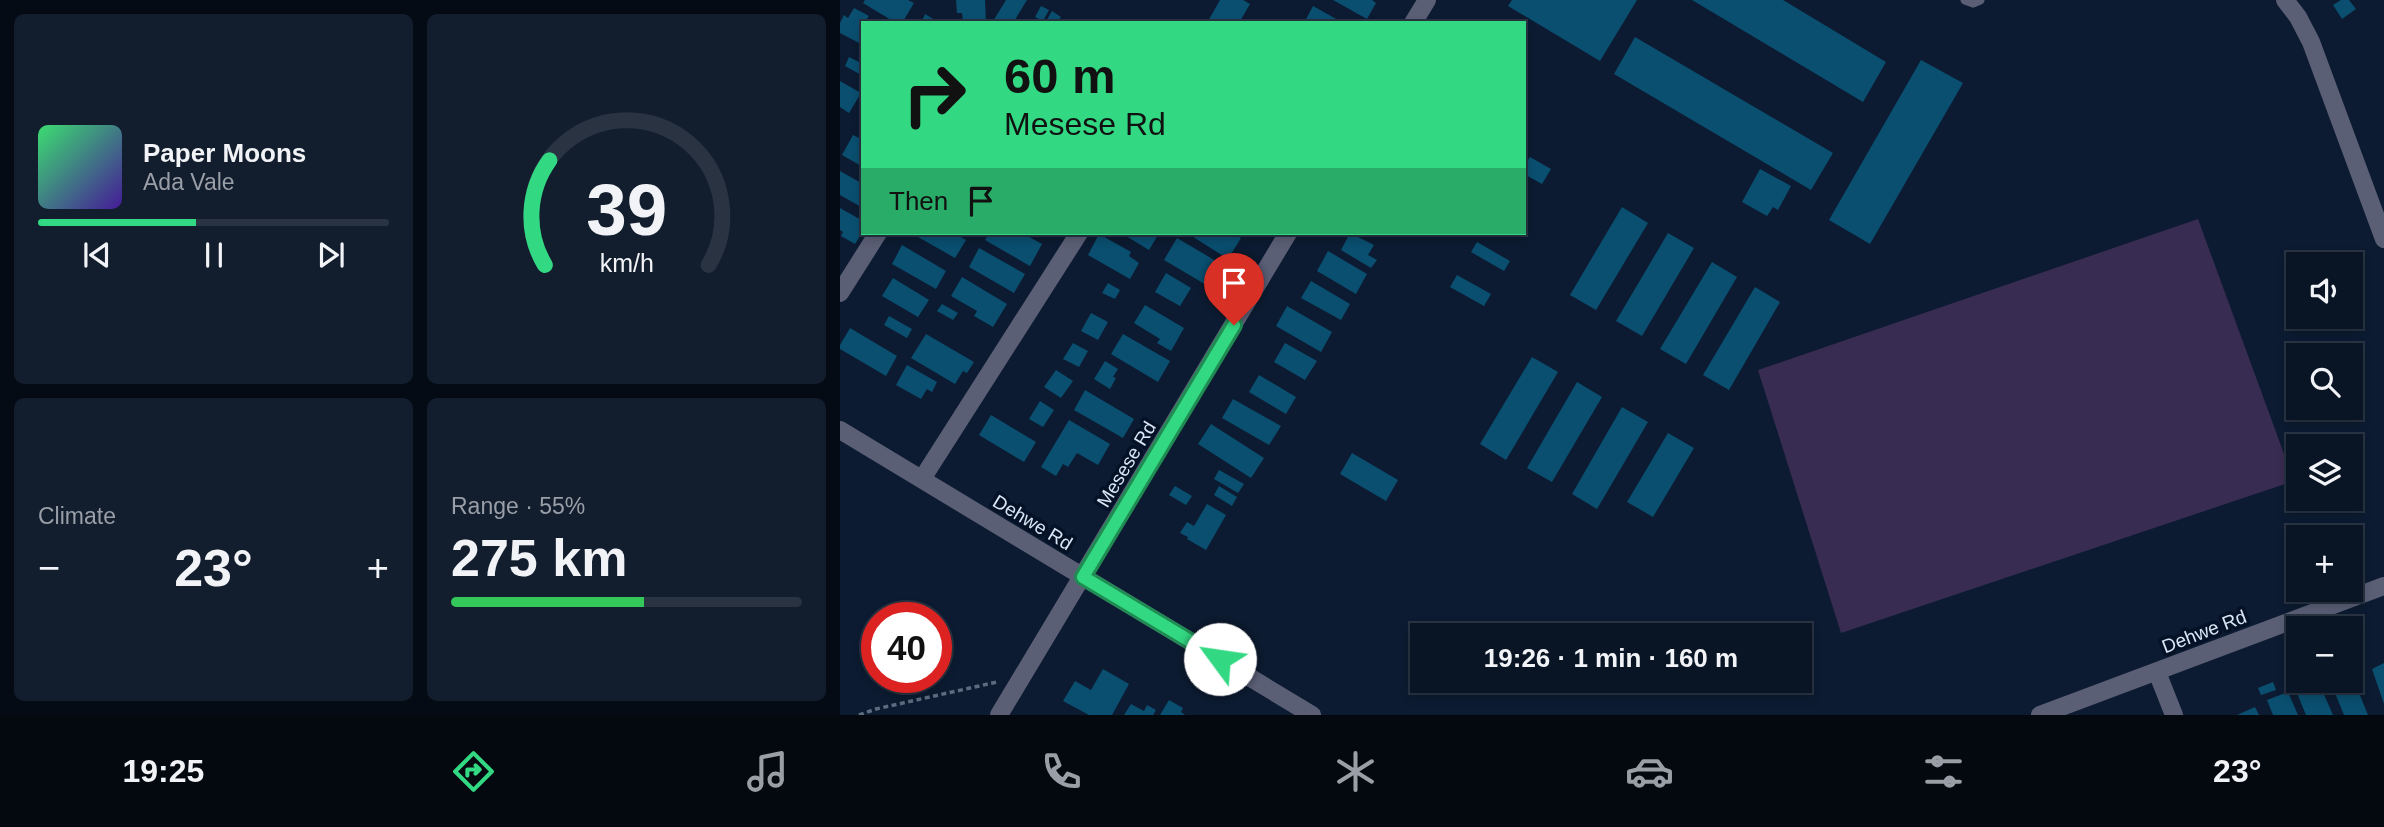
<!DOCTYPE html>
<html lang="en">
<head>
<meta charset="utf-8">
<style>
	body { margin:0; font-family:Arial,sans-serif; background:#121d2d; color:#f1f3f6; height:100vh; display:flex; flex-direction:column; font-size:26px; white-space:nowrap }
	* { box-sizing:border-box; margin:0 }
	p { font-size:23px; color:#999ea7 }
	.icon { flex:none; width:38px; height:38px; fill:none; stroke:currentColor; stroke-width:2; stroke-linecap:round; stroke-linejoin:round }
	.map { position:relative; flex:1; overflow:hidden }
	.panel { display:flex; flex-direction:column; gap:14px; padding:14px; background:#050b14; width:840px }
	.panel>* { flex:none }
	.top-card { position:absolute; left:21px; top:21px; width:665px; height:214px; border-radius:0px; box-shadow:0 4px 10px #0003,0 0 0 2px #293342; background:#32d882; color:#111; overflow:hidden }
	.fabs { position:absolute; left:1446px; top:252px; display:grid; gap:14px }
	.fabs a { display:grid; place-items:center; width:77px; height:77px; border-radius:0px; background:#091425; box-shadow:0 4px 10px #0003,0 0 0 2px #293342; font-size:35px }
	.speed { position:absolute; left:21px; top:602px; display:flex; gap:14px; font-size:35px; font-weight:700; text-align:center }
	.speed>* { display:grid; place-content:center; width:91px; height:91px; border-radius:50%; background:#091425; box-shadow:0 4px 10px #0003,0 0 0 2px #293342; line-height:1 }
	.speed .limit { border:10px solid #d22; background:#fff; color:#111 }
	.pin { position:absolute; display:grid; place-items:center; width:60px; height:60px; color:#fff; margin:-72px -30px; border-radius:50% 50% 50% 0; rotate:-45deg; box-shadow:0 0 7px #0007 }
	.pin .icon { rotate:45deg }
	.me { position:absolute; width:77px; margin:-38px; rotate:301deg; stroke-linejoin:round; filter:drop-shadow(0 0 5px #0008) }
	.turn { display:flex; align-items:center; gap:24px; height:147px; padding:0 28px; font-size:32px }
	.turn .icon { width:91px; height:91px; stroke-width:2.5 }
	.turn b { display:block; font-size:49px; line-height:60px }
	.then { display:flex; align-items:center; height:66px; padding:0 28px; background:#0003; gap:14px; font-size:26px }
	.big { font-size:52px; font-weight:600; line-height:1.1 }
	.panel .widget { flex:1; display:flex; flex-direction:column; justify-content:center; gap:10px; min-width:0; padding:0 24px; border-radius:10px; background:#121d2d }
	.panel .dial { align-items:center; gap:0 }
	.dial svg { height:182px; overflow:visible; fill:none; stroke:#293342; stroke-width:7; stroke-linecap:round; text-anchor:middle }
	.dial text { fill:#f1f3f6; stroke:none }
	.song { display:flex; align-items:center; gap:21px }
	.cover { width:84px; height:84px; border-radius:10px; background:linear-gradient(135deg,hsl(140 70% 55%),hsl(260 70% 35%)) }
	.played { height:7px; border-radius:4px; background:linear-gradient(90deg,#32d882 45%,#293342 45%) }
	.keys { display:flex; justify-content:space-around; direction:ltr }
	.heat { display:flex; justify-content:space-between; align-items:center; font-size:38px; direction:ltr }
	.charge { height:10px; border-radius:5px; background:linear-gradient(90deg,#34c759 55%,#293342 0) }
	.panel .tiles { flex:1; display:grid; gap:14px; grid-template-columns:repeat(2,1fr) }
	.trip { position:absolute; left:570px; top:623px; width:402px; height:70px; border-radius:0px; background:#091425; box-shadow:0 4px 10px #0003,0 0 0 2px #293342; font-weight:600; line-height:70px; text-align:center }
	.menu { display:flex; height:112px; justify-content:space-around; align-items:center; background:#04080f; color:#999ea7 }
	.menu .icon { width:49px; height:49px }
	.menu .current { color:#32d882 }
	.menu b { font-size:32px; color:#f1f3f6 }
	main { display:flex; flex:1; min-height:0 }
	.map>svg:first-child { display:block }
</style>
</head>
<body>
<main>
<section class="panel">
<div class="tiles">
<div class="widget">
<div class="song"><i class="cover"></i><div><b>Paper Moons</b><p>Ada Vale</p></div></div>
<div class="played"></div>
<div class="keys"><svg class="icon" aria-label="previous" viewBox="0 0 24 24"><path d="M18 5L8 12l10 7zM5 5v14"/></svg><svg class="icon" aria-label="pause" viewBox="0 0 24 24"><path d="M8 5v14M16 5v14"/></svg><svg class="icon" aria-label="next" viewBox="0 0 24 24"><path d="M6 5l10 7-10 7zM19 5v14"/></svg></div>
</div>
<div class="widget dial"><svg viewBox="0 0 100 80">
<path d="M14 69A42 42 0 1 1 86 69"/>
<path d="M14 69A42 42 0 0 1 16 23" stroke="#32d882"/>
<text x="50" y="56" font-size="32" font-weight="700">39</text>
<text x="50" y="72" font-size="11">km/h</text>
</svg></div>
<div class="widget"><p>Climate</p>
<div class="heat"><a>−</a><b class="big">23°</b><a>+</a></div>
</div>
<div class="widget"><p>Range · 55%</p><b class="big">275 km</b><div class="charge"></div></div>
</div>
</section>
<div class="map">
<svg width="1544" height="715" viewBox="0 0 1544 715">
	<rect width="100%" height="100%" fill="#0c1b31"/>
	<path fill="#392c52" d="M1358 219 1454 481 1001 633 918 370Z"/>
	<path fill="#0a4f70" d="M25 0H68L74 3 62 23H56L23 3Z
		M116 0H145L146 23H123L122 13H117Z
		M166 0H187L173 23H152Z
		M380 0H403L410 4 399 23H367Z
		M493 0H532L536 3 527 19Z
		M672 0H797L760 61 668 6Z
		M852 0H943L1046 62 1023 102Z
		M1501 0H1509L1516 9 1502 19 1493 5Z
		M201 6 209 10 203 21 195 17Z
		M473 6 498 20 496 23H464Z
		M14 8 29 16 26 20 31 23H23V45L0 33V23L4 15 8 18Z
		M212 11 221 17 217 23H205Z
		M85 14 100 23H81Z
		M795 37 993 153 971 190 774 74Z
		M9 57 23 64V76L5 66Z
		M1081 60 1123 83 1030 244 989 220Z
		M0 81 21 93 9 113 0 107Z
		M13 135 23 140V167L2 155Z
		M690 157 711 169 702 184 684 174V166Z
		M920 169 951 186 938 210 933 207 927 216 902 202Z
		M0 171 23 184V208L0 195Z
		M782 207 808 223 756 310 730 295Z
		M0 208 23 221V231L15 244 1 236 3 232 0 230Z
		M71 233H114L126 240 115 258Z
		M149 233H182L202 244 190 266 145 240Z
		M281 233H319L309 250Z
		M347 233H392L401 238 388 259Z
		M510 233 534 245 528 255 537 260 531 268 501 250Z
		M828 233 854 248 802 336 776 321Z
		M259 234 291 252 289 256 299 263 290 279 248 255Z
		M337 238 381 264 368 286 324 260Z
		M637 242 670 261 664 271 631 252Z
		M62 245 106 271 96 289 52 264Z
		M139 248 185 274 174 293 129 267Z
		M488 251 527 274 516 294 477 271Z
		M872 262 897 277 846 364 820 349Z
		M326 273 351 288 340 306 315 292Z
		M617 275 651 294 644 306 610 287Z
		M122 277 167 304 153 327 134 316 137 311 111 296Z
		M53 278 89 300 78 317 42 296Z
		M471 281 510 304 501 320 461 298Z
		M268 283 280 290 275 299 262 293Z
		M915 287 940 302 889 390 863 375Z
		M102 304 118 313 113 320 97 311Z
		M305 305 344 328 331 351 317 343 320 339 294 323Z
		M447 306 492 332 481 352 436 326Z
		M251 313 268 322 258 340 241 331Z
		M49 316 72 329 67 338 44 325Z
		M10 328 57 356 46 376 0 349V345Z
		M86 334 134 362 127 373 123 371 115 384 71 358Z
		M283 334 330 361 318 382 271 354Z
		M233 343 248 351 239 367 223 359Z
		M445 343 477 361 465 380 434 362Z
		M692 357 718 372 666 460 640 444Z
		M265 361 278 369 273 377 276 378 270 389 254 379Z
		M67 365 97 382 92 392 87 389 81 399 56 385Z
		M216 370 233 381 221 398 204 387Z
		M419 375 456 397 446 414 409 392Z
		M737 382 762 397 712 482 687 468Z
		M245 390 294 419 283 438 234 410Z
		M393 399 441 426 429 445 382 418Z
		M200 401 214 410 203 427 189 419Z
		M782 407 808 422 757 509 732 494Z
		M151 415 196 442 184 462 139 435Z
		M229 420 270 444 258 465 237 453 228 467 223 464 216 476 201 467Z
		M371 424 424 458 411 478 358 444Z
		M828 433 854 448 813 517 787 502Z
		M512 453 558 480 546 501 500 474Z
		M379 470 404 484 398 493 374 479Z
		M335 486 352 496 346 505 329 495Z
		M379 486 397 497 392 506 374 495Z
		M367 504 386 515 366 550 347 539 348 537 340 533 347 522 354 526Z
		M1544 663V704L1532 669Z
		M263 669 289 684 272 715H249L223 701 235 681 251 690Z
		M1510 671 1528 715H1504L1490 681H1510Z
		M1467 681H1478L1493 715H1466L1454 686Z
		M1433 682 1436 690 1421 695 1418 688Z
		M1448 692 1458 715H1433L1427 700Z
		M329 700 343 708 341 712 345 715H320Z
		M291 704 304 711 307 705 316 710 313 715H284Z
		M1415 707 1419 715H1397Z"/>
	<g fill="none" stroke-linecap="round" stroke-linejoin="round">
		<path stroke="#5d6b7e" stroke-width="3.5" stroke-dasharray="5 3.5" stroke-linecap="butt" d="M19 715 36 709 157 682"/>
		<path stroke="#5b5f76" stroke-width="9" d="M1125 0 1133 3 1140 0"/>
		<path stroke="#5b5f76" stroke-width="18" d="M0 293 38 233
			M82 479 239 233
			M1317 672 1334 715"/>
		<path stroke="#5b5f76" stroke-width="18" d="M1445 0 1458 17 1471 42 1544 239
			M573 23 587 0
			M0 430 472 715
			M159 715 448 233
			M1200 715 1544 586"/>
	</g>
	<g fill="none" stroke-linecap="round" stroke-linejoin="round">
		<g stroke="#208c54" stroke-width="18">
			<path id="route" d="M380 659 243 577 394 325"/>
		</g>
		<use href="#route" stroke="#32d882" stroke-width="12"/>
	</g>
	<g text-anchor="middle" stroke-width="7" stroke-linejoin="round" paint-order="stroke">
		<g font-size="19" fill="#dae5f5" stroke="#041127">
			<text transform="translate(286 464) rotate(-59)" y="7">Mesese Rd</text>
			<text transform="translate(193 522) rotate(31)" y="7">Dehwe Rd</text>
			<text transform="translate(1364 631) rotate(-21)" y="7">Dehwe Rd</text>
		</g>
	</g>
</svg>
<div class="fabs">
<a><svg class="icon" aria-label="sound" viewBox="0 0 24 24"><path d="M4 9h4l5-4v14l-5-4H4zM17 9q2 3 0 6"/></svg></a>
<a><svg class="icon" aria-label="search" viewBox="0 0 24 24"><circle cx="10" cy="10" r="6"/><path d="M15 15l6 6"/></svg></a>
<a><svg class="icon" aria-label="layers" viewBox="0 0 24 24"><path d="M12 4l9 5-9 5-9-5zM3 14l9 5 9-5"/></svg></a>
<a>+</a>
<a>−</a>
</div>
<div class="speed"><div class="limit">40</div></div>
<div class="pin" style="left:394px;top:325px;background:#d93025"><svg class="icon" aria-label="arrive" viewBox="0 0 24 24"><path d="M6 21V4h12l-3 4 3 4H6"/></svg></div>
<svg class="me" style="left:380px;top:659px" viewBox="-20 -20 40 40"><circle r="19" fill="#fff"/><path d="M0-13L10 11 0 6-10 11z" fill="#32d882"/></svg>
<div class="trip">19:26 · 1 min · 160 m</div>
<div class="top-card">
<div class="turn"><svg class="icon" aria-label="right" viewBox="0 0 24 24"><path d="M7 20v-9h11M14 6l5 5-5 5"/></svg><div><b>60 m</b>Mesese Rd</div></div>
<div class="then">Then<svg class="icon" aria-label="arrive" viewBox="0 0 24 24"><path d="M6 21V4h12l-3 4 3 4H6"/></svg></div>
</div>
</div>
</main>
<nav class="menu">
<b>19:25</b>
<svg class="icon current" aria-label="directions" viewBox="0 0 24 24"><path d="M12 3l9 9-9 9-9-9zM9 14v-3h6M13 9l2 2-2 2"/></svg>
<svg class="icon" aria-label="music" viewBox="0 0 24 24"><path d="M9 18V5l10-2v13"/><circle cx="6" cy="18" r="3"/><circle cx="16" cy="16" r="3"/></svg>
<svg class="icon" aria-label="phone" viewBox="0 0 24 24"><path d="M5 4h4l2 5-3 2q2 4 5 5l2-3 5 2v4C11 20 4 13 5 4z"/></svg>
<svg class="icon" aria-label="climate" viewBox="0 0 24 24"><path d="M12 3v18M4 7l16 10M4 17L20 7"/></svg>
<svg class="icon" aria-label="car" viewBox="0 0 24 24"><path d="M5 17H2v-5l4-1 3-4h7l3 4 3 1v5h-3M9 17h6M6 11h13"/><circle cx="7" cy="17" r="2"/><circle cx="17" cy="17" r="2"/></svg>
<svg class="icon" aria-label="filters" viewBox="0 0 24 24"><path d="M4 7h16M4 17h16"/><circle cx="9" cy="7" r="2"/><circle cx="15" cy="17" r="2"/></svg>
<b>23°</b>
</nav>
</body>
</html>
